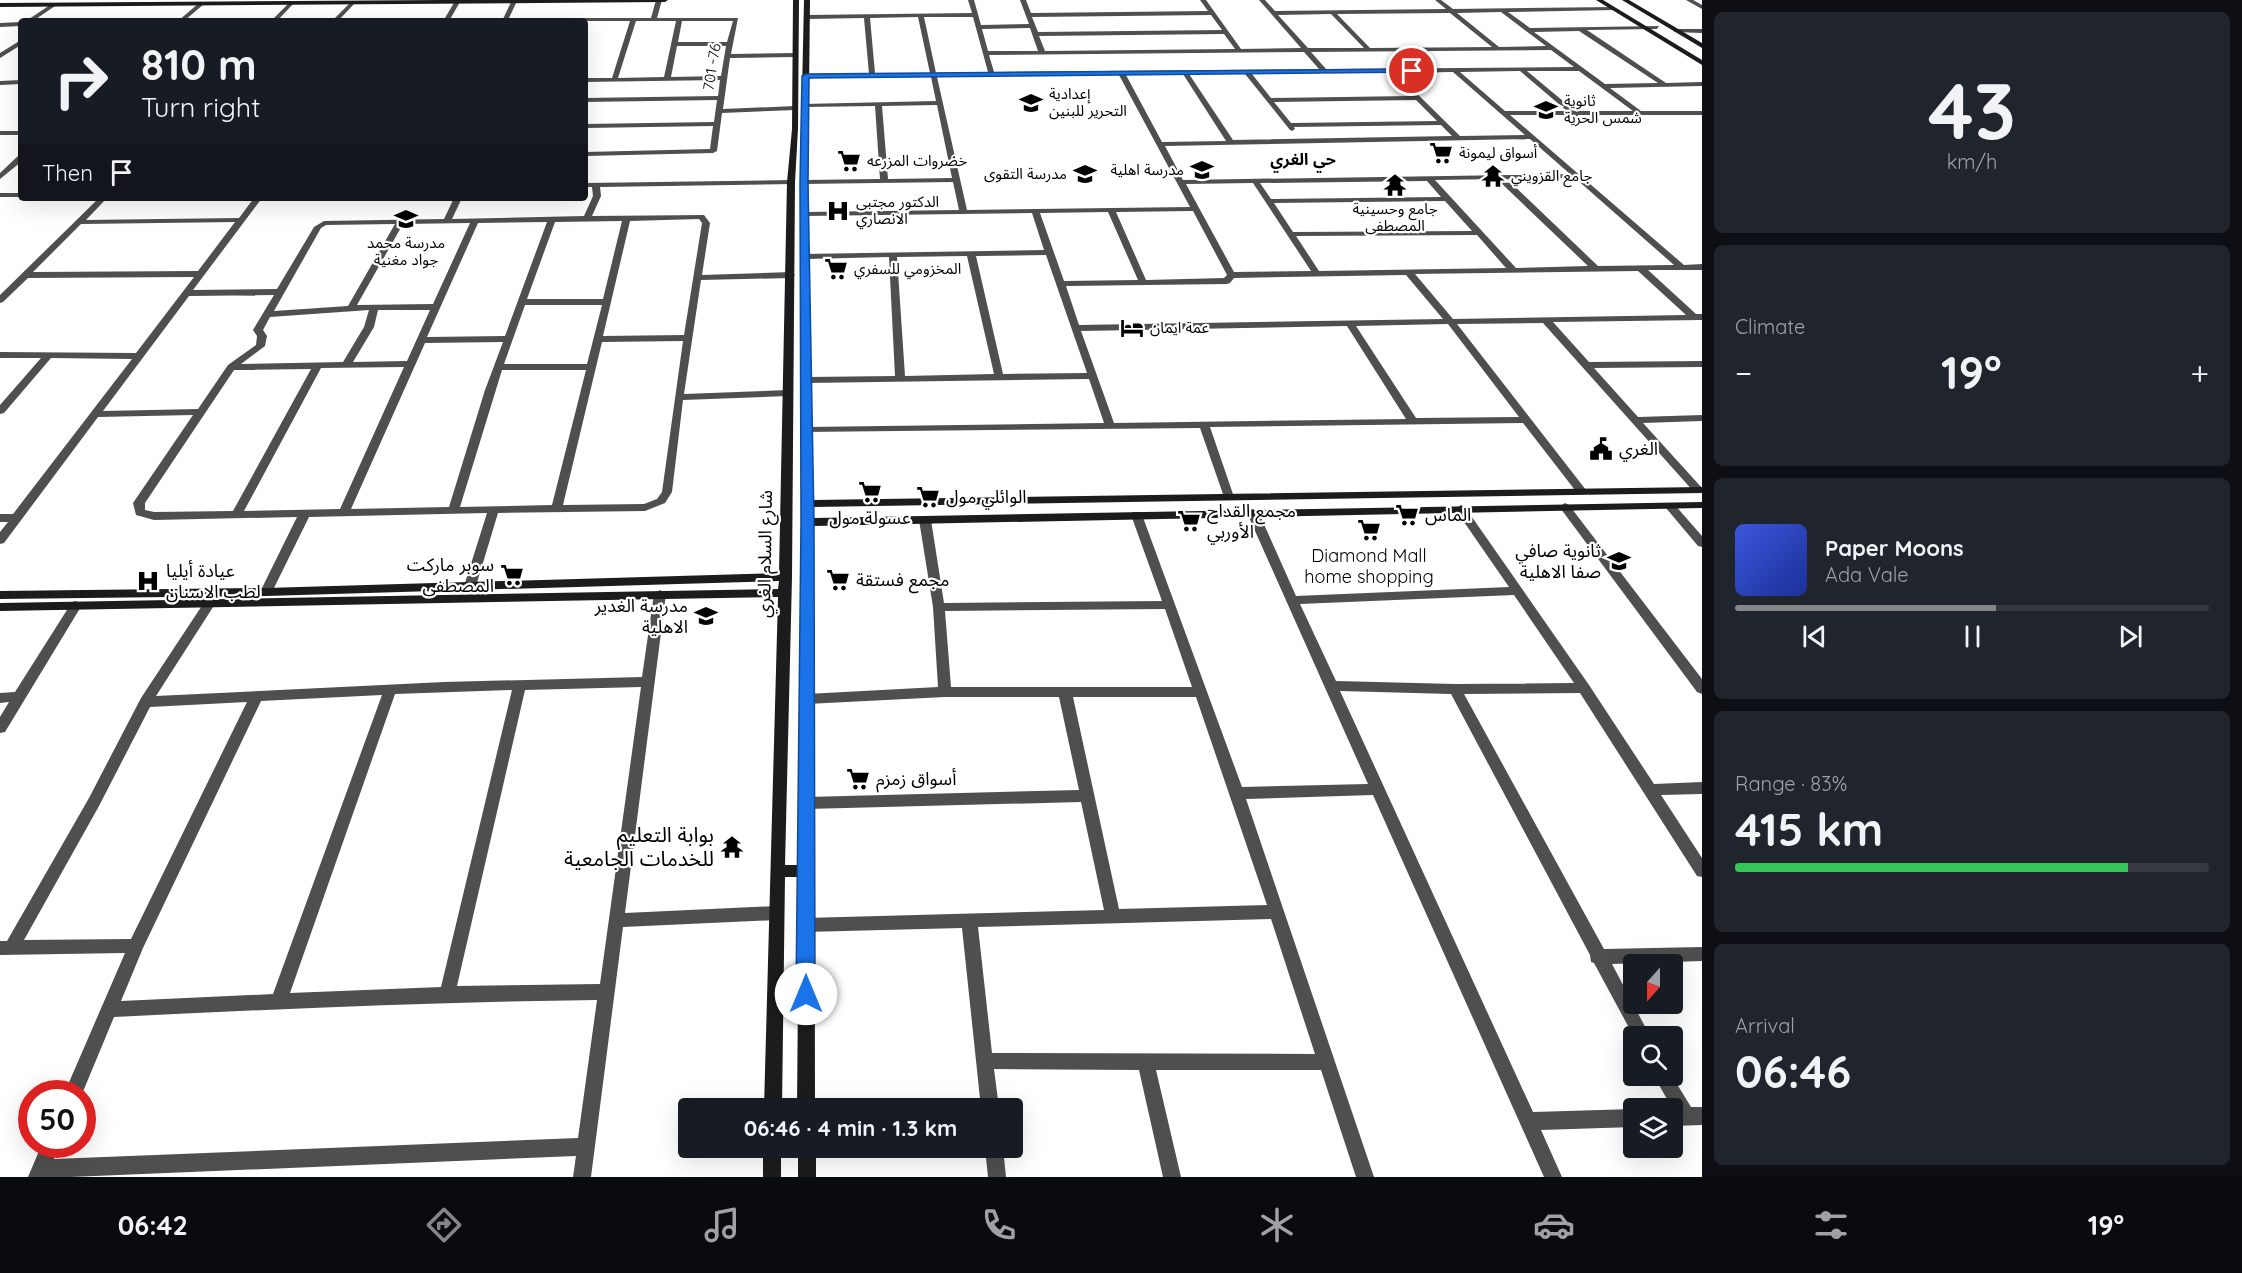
<!DOCTYPE html>
<html lang="en">
<head>
<meta charset="utf-8">
<style>
	body { margin:0; font-family:Quicksand,"Noto Sans Arabic",sans-serif; background:#20242c; color:#f1f3f6; height:100vh; display:flex; flex-direction:column; font-size:22px; white-space:nowrap }
	* { box-sizing:border-box; margin:0 }
	p { font-size:20px; color:#9ea1a6 }
	.icon { flex:none; width:33px; height:33px; fill:none; stroke:currentColor; stroke-width:2; stroke-linecap:round; stroke-linejoin:round }
	.map { position:relative; flex:1; overflow:hidden }
	.sheet { display:flex; flex-direction:column; gap:12px; padding:12px; background:#0d0f14; width:540px }
	.sheet>* { flex:none }
	.top-card { position:absolute; left:18px; top:18px; width:570px; height:183px; border-radius:6px; box-shadow:0 6px 24px #0002; background:#171b24; color:#f1f3f6; overflow:hidden }
	.needle { width:39px; rotate:201deg }
	.tools { position:absolute; left:1623px; top:954px; display:grid; gap:12px }
	.tools a { display:grid; place-items:center; width:60px; height:60px; border-radius:6px; background:#171b24; box-shadow:0 6px 24px #0002; font-size:30px }
	.speed { position:absolute; left:18px; top:1080px; display:flex; gap:12px; font-size:30px; font-weight:700; text-align:center }
	.speed>* { display:grid; place-content:center; width:78px; height:78px; border-radius:50%; background:#171b24; box-shadow:0 6px 24px #0002; line-height:1 }
	.speed .limit { border:9px solid #d22; background:#fff; color:#111 }
	.pin { position:absolute; display:grid; place-items:center; width:51px; height:51px; color:#fff; margin:-26px; border:3px solid #fff; border-radius:50%; box-shadow:0 2px 6px #0007 }
	.me { position:absolute; width:66px; margin:-33px; rotate:0deg; stroke-linejoin:round; filter:drop-shadow(0 0 4px #0008) }
	.turn { display:flex; align-items:center; gap:21px; height:126px; padding:0 24px; font-size:27px }
	.turn .icon { width:78px; height:78px; stroke-width:2.5 }
	.turn b { display:block; font-size:42px; line-height:51px }
	.then { display:flex; align-items:center; height:57px; padding:0 24px; background:#0003; gap:12px; font-size:22px }
	.big { font-size:45px; font-weight:800; line-height:1.1 }
	.sheet .card { flex:1; display:flex; flex-direction:column; justify-content:center; gap:9px; min-width:0; padding:0 21px; border-radius:9px; background:#20242c }
	.sheet .dial { align-items:center; gap:0 }
	.dial b { font-size:78px; line-height:1 }
	.song { display:flex; align-items:center; gap:18px }
	.cover { width:72px; height:72px; border-radius:9px; background:linear-gradient(135deg,hsl(230 70% 55%),hsl(230 70% 35%)) }
	.played { height:6px; border-radius:3px; background:linear-gradient(90deg,#858687 55%,#363941 55%) }
	.keys { display:flex; justify-content:space-around; direction:ltr }
	.heat { display:flex; justify-content:space-between; align-items:center; font-size:33px; direction:ltr }
	.charge { height:9px; border-radius:4px; background:linear-gradient(90deg,#34c759 83%,#363941 0) }
	.trip { position:absolute; left:678px; top:1098px; width:345px; height:60px; border-radius:6px; background:#171b24; box-shadow:0 6px 24px #0002; font-weight:800; line-height:60px; text-align:center }
	.menu { display:flex; height:96px; justify-content:space-around; align-items:center; background:#090b0e; color:#9ea1a6 }
	.menu .icon { width:42px; height:42px }
	.menu .on { color:#858687 }
	.menu b { font-size:27px; color:#f1f3f6 }
	main { display:flex; flex:1; min-height:0 }
	.map>svg:first-child { display:block }
</style>
</head>
<body>
<main>
<div class="map">
<svg width="1702" height="1177" viewBox="0 0 1702 1177">
	<rect width="100%" height="100%" fill="#fff"/>
	<g fill="none" stroke-linecap="round" stroke-linejoin="round">
		<path fill="#4f4f4f" fill-rule="evenodd" d="M512 0 517 1 509 18H651L656 0H662L657 18H738L731 54 795 53 798 55 795 57 730 58 723 109 795 106 798 108 795 110 722 113 717 151 713 153 585 156V152L710 149 713 126 585 128V124L714 122 717 100 585 102V98L718 96 720 80 585 82V78H612L630 21H502ZM636 21H676L664 77 618 78ZM682 21H733L727 42H678ZM677 46H726L721 76 671 77Z
			M968 0H974L981 25 1029 24 1020 0H1026L1031 13 1208 11 1200 0H1206L1241 49 1301 48 1259 0H1265L1275 11 1446 9 1435 0H1441L1453 9 1613 7 1615 10 1508 12 1530 28 1659 26 1657 29 1587 30 1666 83 1702 82V86L1610 88 1641 111H1702V115H1579L1576 117 1572 115H1510L1684 265 1702 264V270H1648L1696 314H1702V320L1553 322 1589 362 1702 361V367L1594 368 1638 417 1702 415V421L1643 423 1702 488V492H1694L1543 323 1457 324 1586 490 1587 492 1586 494H1578L1523 423 1210 427 1234 497 1229 500 1224 497 1200 428 802 432 801 430 806 427 1104 423 1089 379 807 383 802 380 807 377 895 376 889 257 806 259 802 256 803 254 1044 250 1032 213 805 216 801 214 805 212 959 210 953 182 801 184V180H804L880 179 875 106 805 107 803 106V104L936 101 931 77H803L802 76 805 74H869L864 18 807 19 804 17 807 15 972 13ZM1501 12 1546 46 1499 47 1457 13ZM1450 13 1492 47 1370 48 1337 14ZM1331 14 1364 48H1308L1278 15ZM1211 15 1222 30 1038 32 1032 17ZM918 17 930 73H875L870 18ZM924 17H973L988 72 936 73ZM1030 28 1038 51H988L982 29ZM1579 31 1658 83 1605 84 1534 32ZM1224 34 1235 49 1045 51 1039 36ZM1551 50 1574 67 1326 69 1311 52ZM1304 52 1319 69 994 72 989 55ZM1520 71 1567 111H1505L1460 72ZM1527 71H1579L1633 111H1575ZM1453 72 1525 135 1460 136 1396 73ZM1323 73H1389L1412 96 1271 98 1252 74ZM1183 74 1226 141 1162 142 1126 75ZM1189 74H1245L1290 130 1292 131 1295 129 1294 127 1441 125 1452 136 1233 140ZM1119 75 1190 207 967 210 937 77ZM1416 100 1437 121 1291 123 1274 102ZM937 105 952 178 888 179 882 106ZM1530 139 1570 174 1183 180 1165 146ZM1575 178 1674 265 1598 266 1507 179ZM1499 179V181L1588 266 1516 268 1435 180ZM1427 181 1441 197 1271 199 1260 183ZM1253 183 1311 271 1234 272 1186 184ZM1445 201 1472 231 1293 232 1274 203ZM1193 211 1227 275 1224 278 1146 280 1116 212ZM1108 212 1138 280 1064 281 1040 213ZM1477 235 1506 268 1319 271 1296 236ZM1046 255 1087 373 1003 374 976 256ZM967 256 994 374 905 376 897 257ZM1638 271 1686 315 1453 319 1415 274ZM1406 275 1443 319 1079 325 1066 286 1227 284 1230 283 1234 278ZM1448 324 1519 417 1416 418 1356 326ZM1347 326 1406 419 1114 423 1081 331Z
			M1686 0H1693L1702 5V9Z
			M291 1 293 4 277 21H271Z
			M352 1 354 4 338 21H332Z
			M455 1 460 2 449 21H385L388 19 445 18Z
			M53 3 55 6 33 21H26Z
			M199 3 204 4 184 21H178Z
			M21 22V26L0 27V23Z
			M1676 29H1702V33L1674 32Z
			M21 40V45L0 58V53Z
			M21 80V84L0 85V81Z
			M0 131H21V135H0Z
			M18 156H21V162L0 179V173Z
			M791 180H794V184L600 187 601 196 592 216 704 215 710 223 702 275 791 272 795 275 791 278 701 280 684 394 788 390 793 393 788 396 683 400 672 492 665 503 645 511 498 513 476 586 470 590 464 586 487 513 309 517 272 592 266 596 260 592 297 517 154 520 136 515 133 503 193 415 98 417 4 543 0 544V532L8 522H0V514H13L132 359 51 358 4 413 0 414V405L41 358H0V352L136 353 194 277 28 278 3 302 0 303V295L99 198H107L86 220 239 218 254 198H262L193 290 277 289 314 227 324 221 444 219 454 198H462L452 219 584 216 593 196 592 187H585V183ZM699 219 702 223 684 335 603 336 630 221ZM622 221 603 299H527L555 222ZM235 222 198 271 33 272 81 224ZM547 222 505 336 427 337 478 223ZM470 223 433 304 357 305 403 224ZM395 224 348 306 274 311 321 228 326 225ZM274 295 253 330 257 336 256 345 228 365 198 409 103 411 189 296ZM525 305H602L587 364H504ZM369 310 364 327 343 362 241 364 265 346 267 336 263 330 270 317ZM378 310H430L407 361 353 362 374 327ZM683 341 662 492 657 499 644 504 563 505 602 342ZM503 342 485 390 449 507 351 509 425 343ZM404 367 340 509 244 511 321 368ZM311 369 233 511 154 512 145 510V503L234 370ZM502 370H586L552 505 460 507Z
			M0 193H21V197H0Z
			M1565 503 1569 505 1702 679V694L1697 692 1561 509 1559 507Z
			M1670 503 1674 504 1702 536V547L1698 546 1666 508 1664 506 1666 504Z
			M1461 505 1465 507 1589 685 1654 784 1702 782V794L1661 795 1702 858V877L1697 876 1580 693 1464 694 1604 949 1702 947V961L1612 964 1650 1036 1634 1037 1594 963 1591 962 1590 955 1451 694 1340 691 1533 1112 1634 1109V1127L1541 1130 1562 1177H1544L1373 795 1246 799 1374 1177H1356L1321 1070H1156L1181 1177H1163L1139 1070 994 1069 999 1108H981L962 928 805 932 799 930 797 925 799 920 805 918 1104 910 1081 802 807 809 802 807 800 803 802 799 807 797 1079 790 1059 697H945L807 704 802 703 800 699 802 695 807 694 938 687 933 607 919 520 921 517 925 516 931 520 944 603 1162 601 1131 515 1133 512H1141L1242 787 1368 784 1247 513 1249 510 1253 509 1259 513 1296 596 1509 587 1455 509ZM1514 595 1574 683 1455 684 1336 681 1300 604ZM1165 609 1192 687H951L945 611ZM1073 697H1196L1267 905 1119 909ZM1271 919 1315 1054 992 1053 978 927Z
			M660 590 666 594 625 913 776 906 782 908 784 913 782 918 776 920 623 927 591 1177H573L576 1156 71 1177H28L42 1144H61L54 1159 578 1138 597 1000C436 1002 276 1009 114 1017L82 1094H64L125 953 0 955V941H7L89 798 141 698 205 601 209 600 215 604 156 696 444 682 642 677 654 594ZM641 687 600 984 457 986 525 690ZM512 690 441 987 290 993 395 694ZM382 695 273 994 121 1001 143 948 261 701ZM247 702 131 939 24 940 99 806 150 707Z
			M76 601 82 605 5 732 0 733V717L9 702 0 703V693L15 692 72 602Z
			M1654 1076H1672L1691 1107H1702V1125L1672 1126V1108Z
			M985 1148H1003L1006 1177H988Z"/>
		<path fill="#1c1c1c" fill-rule="evenodd" d="M443 0H668L665 2 0 7V3Z
			M793 0H799L798 129 795 182 792 577 785 865H799L802 522 800 182 804 0H810L808 182 813 500 1702 487V493L813 507 814 518 1702 502V508L814 526 815 1108H797L799 877H785L782 1108H764L778 597 0 611V603L778 589 779 581 266 596 0 599V591L266 588 779 573 787 182 792 129Z
			M1596 0H1603L1702 60V65Z
			M1622 0H1629L1702 43V48Z
			M763 1148H781V1177H763Z
			M798 1148H816V1177H798Z"/>
	</g>
	<path fill="#1a73e8" stroke="#114b97" stroke-width="1.5" d="M1412 69 1415 72 809 78 808 182 814 522 815 994 812 1000 806 1003 799 1000 796 994 801 522 800 182 802 76 806 74Z"/>
	<defs>
		<g id="school-bare" transform="scale(1.8)"><path d="M0-5L7-2L0 1L-7-2ZM-4 1L0 2.5L4 1V4Q0 6-4 4Z" fill="#000" stroke="#fff" stroke-width="2.5" paint-order="stroke"/></g>
		<g id="supermarket-bare" transform="scale(1.8)"><path d="M-6-5.5h2.5l.6 2H6L4.5 2H-2.5L-4.4-4H-6ZM-1.5 3.2a1.3 1.3 0 1 0 .1 0ZM3 3.2a1.3 1.3 0 1 0 .1 0Z" fill="#000" stroke="#fff" stroke-width="2.5" paint-order="stroke"/></g>
		<g id="temple-bare" transform="scale(1.8)"><path d="M0-6L5-2H3V0L6.5 2.5H4V6H1.5V3h-3V6H-4V2.5H-6.5L-3 0V-2H-5Z" fill="#000" stroke="#fff" stroke-width="2.5" paint-order="stroke"/></g>
		<g id="hospital-bare" transform="scale(1.8)"><path d="M-5-5h3v3.5h4V-5h3V5h-3V1.5h-4V5h-3Z" fill="#000" stroke="#fff" stroke-width="2.5" paint-order="stroke"/></g>
		<g id="hotel-bare" transform="scale(1.8)"><path d="M-6-4.5h1.5V1H6V5H4.5V3h-9V5H-6ZM-4 0a1.8 1.8 0 1 1 3.6 0ZM.5 0V-2.5h3Q6-2.5 6 0Z" fill="#000" stroke="#fff" stroke-width="2.5" paint-order="stroke"/></g>
		<g id="civic-bare" transform="scale(1.8)"><path d="M-.6-6.5H3V-4.5H.6V-3L4-1V1h2V6H-6V1h2V-1L-.6-3ZM-1.2 2.5V6h2.4V2.5Z" fill="#000" stroke="#fff" stroke-width="2.5" paint-order="stroke"/></g>
	</defs>
	<g fill-rule="evenodd">
		<use href="#school-bare" x="1031" y="103"/>
		<use href="#school-bare" x="1546" y="110"/>
		<use href="#supermarket-bare" x="1441" y="153"/>
		<use href="#supermarket-bare" x="849" y="161"/>
		<use href="#school-bare" x="1202" y="170"/>
		<use href="#school-bare" x="1085" y="174"/>
		<use href="#temple-bare" x="1493" y="176"/>
		<use href="#temple-bare" x="1395" y="185"/>
		<use href="#hospital-bare" x="838" y="211"/>
		<use href="#school-bare" x="406" y="219"/>
		<use href="#supermarket-bare" x="836" y="269"/>
		<use href="#hotel-bare" x="1132" y="328"/>
		<use href="#civic-bare" x="1601" y="449"/>
		<use href="#supermarket-bare" x="870" y="492"/>
		<use href="#supermarket-bare" x="928" y="497"/>
		<use href="#supermarket-bare" x="1407" y="515"/>
		<use href="#supermarket-bare" x="1189" y="521"/>
		<use href="#supermarket-bare" x="1369" y="530"/>
		<use href="#school-bare" x="1619" y="561"/>
		<use href="#supermarket-bare" x="512" y="575"/>
		<use href="#supermarket-bare" x="838" y="580"/>
		<use href="#hospital-bare" x="148" y="581"/>
		<use href="#school-bare" x="706" y="616"/>
		<use href="#supermarket-bare" x="858" y="779"/>
		<use href="#temple-bare" x="732" y="847"/>
	</g>
	<g text-anchor="middle" stroke-width="4.5" stroke-linejoin="round" paint-order="stroke">
		<g font-size="15" fill="#000" stroke="#fff">
			<text transform="translate(712 67) rotate(-81)" y="5">701 -76</text>
		</g>
		<g font-size="15" fill="#000" stroke="#fff" text-anchor="start">
			<text x="1049" y="99">إعدادية<tspan x="1049" dy="17">التحرير للبنين</tspan></text>
			<text x="1564" y="106">ثانوية<tspan x="1564" dy="17">شمس الحرية</tspan></text>
			<text x="1459" y="158">أسواق ليمونة</text>
			<text x="867" y="166">خضروات المزرعه</text>
			<text x="1184" y="175" text-anchor="end">مدرسة اهلية</text>
			<text x="1067" y="179" text-anchor="end">مدرسة التقوى</text>
			<text x="1511" y="181">جامع القزويني</text>
			<text x="856" y="207">الدكتور مجتبى<tspan x="856" dy="17">الانصاري</tspan></text>
			<text x="1395" y="214" text-anchor="middle">جامع وحسينية<tspan x="1395" dy="17">المصطفى</tspan></text>
			<text x="406" y="248" text-anchor="middle">مدرسة محمد<tspan x="406" dy="17">جواد مغنية</tspan></text>
			<text x="854" y="274">المخزومي للسفري</text>
			<text x="1150" y="333">عمة ايمان</text>
		</g>
		<g font-size="16" font-weight="bold" fill="#000" stroke="#fff">
			<text x="1303" y="165">حي الغري</text>
		</g>
		<g font-size="18" fill="#000" stroke="#fff" text-anchor="start">
			<text x="1619" y="455">الغري</text>
			<text x="946" y="503">الوائلي مول</text>
			<text x="1207" y="517">مجمع القداح<tspan x="1207" dy="21">الأوربي</tspan></text>
			<text x="1425" y="521">الماس</text>
			<text x="870" y="524" text-anchor="middle">عسولة مول</text>
			<text x="1601" y="557" text-anchor="end">ثانوية صافي<tspan x="1601" dy="21">صفا الاهلية</tspan></text>
			<text x="1369" y="562" text-anchor="middle">Diamond Mall<tspan x="1369" dy="21">home shopping</tspan></text>
			<text x="494" y="571" text-anchor="end">سوبر ماركت<tspan x="494" dy="21">المصطفى</tspan></text>
			<text x="166" y="577">عيادة أيليا<tspan x="166" dy="21">لطب الاسنان</tspan></text>
			<text x="856" y="586">مجمع فستقة</text>
			<text x="688" y="612" text-anchor="end">مدرسة الغدير<tspan x="688" dy="21">الاهلية</tspan></text>
			<text x="876" y="785">أسواق زمزم</text>
		</g>
		<g font-size="18" fill="#000" stroke="#fff">
			<text transform="translate(765 554) rotate(-89)" y="6">شارع السلام الغري</text>
		</g>
		<g font-size="21" fill="#000" stroke="#fff" text-anchor="end">
			<text x="714" y="842">بوابة التعليم<tspan x="714" dy="24">للخدمات الجامعية</tspan></text>
		</g>
	</g>
</svg>
<div class="tools">
<a><svg class="needle" viewBox="-14 -14 28 28"><path d="M0-13l5 13h-10z" fill="#e53935"/><path d="M0 13l5-13h-10z" fill="#9ea1a6"/></svg></a>
<a><svg class="icon" aria-label="search" viewBox="0 0 24 24"><circle cx="10" cy="10" r="6"/><path d="M15 15l6 6"/></svg></a>
<a><svg class="icon" aria-label="layers" viewBox="0 0 24 24"><path d="M12 4l9 5-9 5-9-5zM3 14l9 5 9-5"/></svg></a>
</div>
<div class="speed"><div class="limit">50</div></div>
<div class="pin" style="left:1412px;top:71px;background:#d93025"><svg class="icon" aria-label="arrive" viewBox="0 0 24 24"><path d="M6 21V4h12l-3 4 3 4H6"/></svg></div>
<svg class="me" style="left:806px;top:994px" viewBox="-20 -20 40 40"><circle r="19" fill="#fff"/><path d="M0-13L10 11 0 6-10 11z" fill="#1a73e8"/></svg>
<div class="trip">06:46 · 4 min · 1.3 km</div>
<div class="top-card">
<div class="turn"><svg class="icon" aria-label="right" viewBox="0 0 24 24"><path d="M7 20v-9h11M14 6l5 5-5 5"/></svg><div><b>810 m</b>Turn right</div></div>
<div class="then">Then<svg class="icon" aria-label="arrive" viewBox="0 0 24 24"><path d="M6 21V4h12l-3 4 3 4H6"/></svg></div>
</div>
</div>
<section class="sheet">
<div class="card dial"><b>43</b><p>km/h</p></div>
<div class="card"><p>Climate</p>
<div class="heat"><a>−</a><b class="big">19°</b><a>+</a></div>
</div>
<div class="card">
<div class="song"><i class="cover"></i><div><b>Paper Moons</b><p>Ada Vale</p></div></div>
<div class="played"></div>
<div class="keys"><svg class="icon" aria-label="previous" viewBox="0 0 24 24"><path d="M18 5L8 12l10 7zM5 5v14"/></svg><svg class="icon" aria-label="pause" viewBox="0 0 24 24"><path d="M8 5v14M16 5v14"/></svg><svg class="icon" aria-label="next" viewBox="0 0 24 24"><path d="M6 5l10 7-10 7zM19 5v14"/></svg></div>
</div>
<div class="card"><p>Range · 83%</p><b class="big">415 km</b><div class="charge"></div></div>
<div class="card"><p>Arrival</p><b class="big">06:46</b></div>
</section>
</main>
<nav class="menu">
<b>06:42</b>
<svg class="icon on" aria-label="directions" viewBox="0 0 24 24"><path d="M12 3l9 9-9 9-9-9zM9 14v-3h6M13 9l2 2-2 2"/></svg>
<svg class="icon" aria-label="music" viewBox="0 0 24 24"><path d="M9 18V5l10-2v13"/><circle cx="6" cy="18" r="3"/><circle cx="16" cy="16" r="3"/></svg>
<svg class="icon" aria-label="phone" viewBox="0 0 24 24"><path d="M5 4h4l2 5-3 2q2 4 5 5l2-3 5 2v4C11 20 4 13 5 4z"/></svg>
<svg class="icon" aria-label="climate" viewBox="0 0 24 24"><path d="M12 3v18M4 7l16 10M4 17L20 7"/></svg>
<svg class="icon" aria-label="car" viewBox="0 0 24 24"><path d="M5 17H2v-5l4-1 3-4h7l3 4 3 1v5h-3M9 17h6M6 11h13"/><circle cx="7" cy="17" r="2"/><circle cx="17" cy="17" r="2"/></svg>
<svg class="icon" aria-label="filters" viewBox="0 0 24 24"><path d="M4 7h16M4 17h16"/><circle cx="9" cy="7" r="2"/><circle cx="15" cy="17" r="2"/></svg>
<b>19°</b>
</nav>
</body>
</html>
